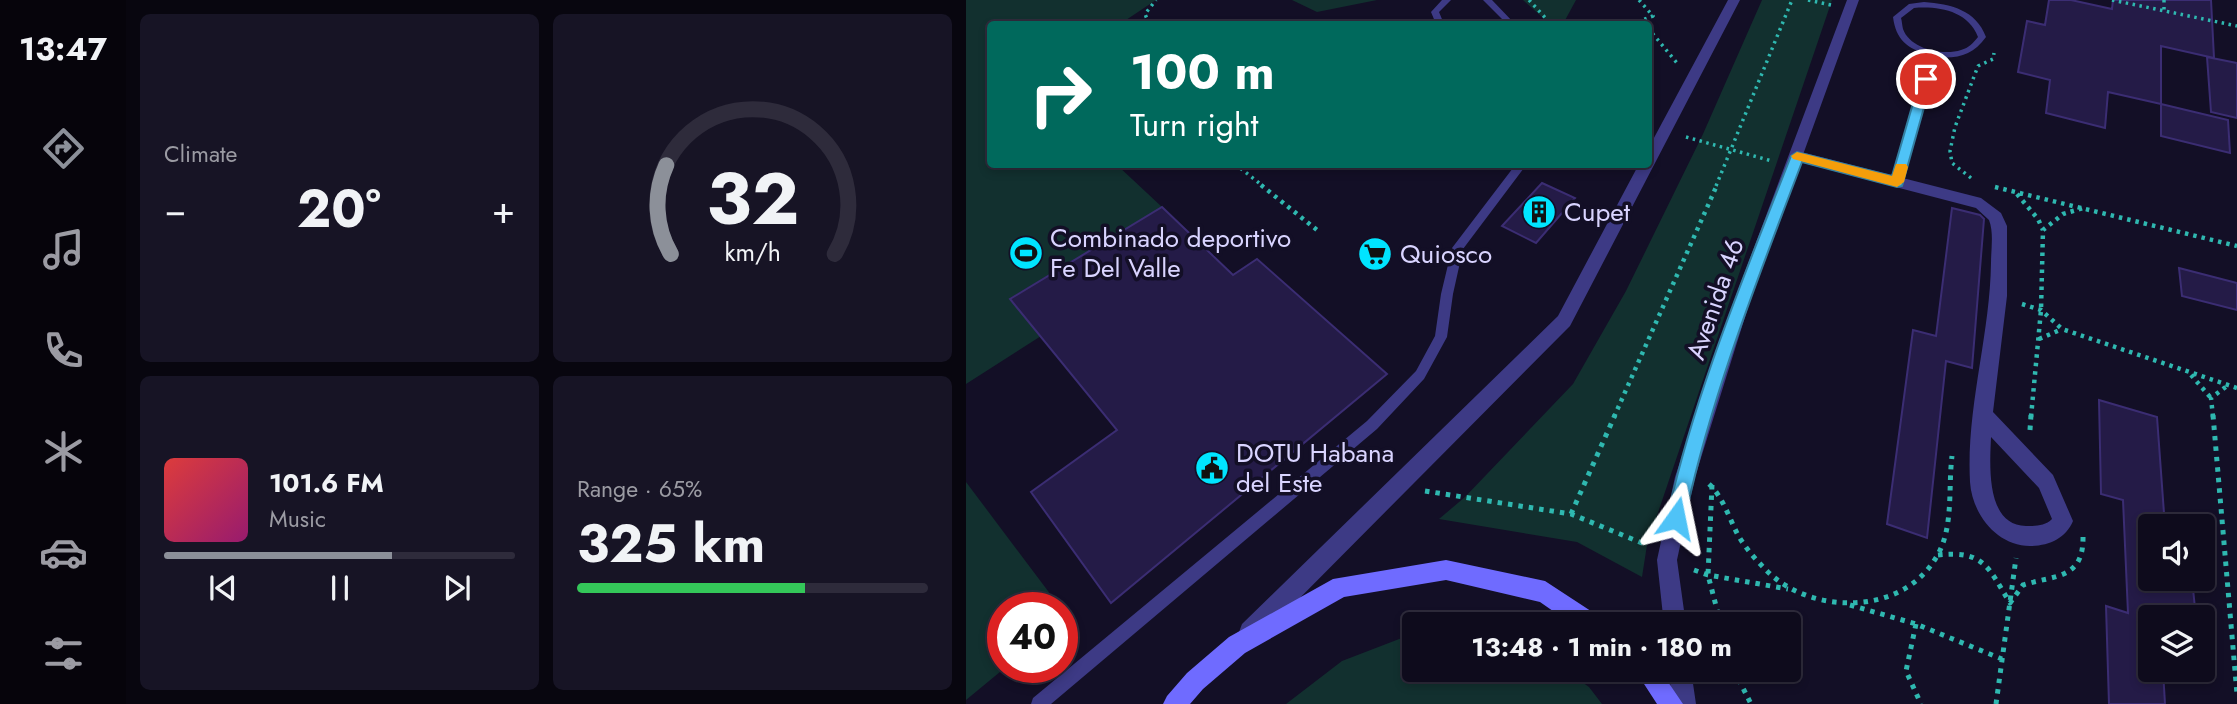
<!DOCTYPE html>
<html lang="en">
<head>
<meta charset="utf-8">
<style>
	body { margin:0; font-family:Jost,sans-serif; background:#171425; color:#f1f3f6; height:100vh; display:flex; flex-direction:column; font-size:26px; white-space:nowrap }
	* { box-sizing:border-box; margin:0 }
	p { font-size:23px; color:#9b9ba3 }
	.icon { flex:none; width:38px; height:38px; fill:none; stroke:currentColor; stroke-width:2; stroke-linecap:round; stroke-linejoin:round }
	.map { position:relative; flex:1; overflow:hidden }
	.panel { display:flex; flex-direction:column; gap:14px; padding:14px; background:#08060f; width:840px }
	.panel>* { flex:none }
	.banner { position:absolute; left:21px; top:21px; width:665px; height:147px; border-radius:7px; box-shadow:0 4px 10px #0003,0 0 0 2px #2e2b3b; background:#00695c; color:#fff; overflow:hidden }
	.tools { position:absolute; left:1172px; top:514px; display:grid; gap:14px }
	.tools a { display:grid; place-items:center; width:77px; height:77px; border-radius:7px; background:#0e0b1c; box-shadow:0 4px 10px #0003,0 0 0 2px #2e2b3b; font-size:35px }
	.speed { position:absolute; left:21px; top:592px; display:flex; gap:14px; font-size:35px; font-weight:700; text-align:center }
	.speed>* { display:grid; place-content:center; width:91px; height:91px; border-radius:50%; background:#0e0b1c; box-shadow:0 4px 10px #0003,0 0 0 2px #2e2b3b; line-height:1 }
	.speed .limit { border:10px solid #d22; background:#fff; color:#111 }
	.pin { position:absolute; display:grid; place-items:center; width:60px; height:60px; color:#fff; margin:-30px; border:4px solid #fff; border-radius:50%; box-shadow:0 2px 7px #0007 }
	.me { position:absolute; width:77px; margin:-38px; rotate:12deg; stroke-linejoin:round; filter:drop-shadow(0 0 5px #0008) }
	.turn { display:flex; align-items:center; gap:24px; height:147px; padding:0 28px; font-size:32px }
	.turn .icon { width:91px; height:91px; stroke-width:2.5 }
	.turn b { display:block; font-size:49px; line-height:60px }
	.big { font-size:52px; font-weight:700; line-height:1.1 }
	.panel .widget { flex:1; display:flex; flex-direction:column; justify-content:center; gap:10px; min-width:0; padding:0 24px; border-radius:10px; background:#171425 }
	.panel .dial { align-items:center; gap:0 }
	.dial svg { height:182px; overflow:visible; fill:none; stroke:#2e2b3b; stroke-width:7; stroke-linecap:round; text-anchor:middle }
	.dial text { fill:#f1f3f6; stroke:none }
	.song { display:flex; align-items:center; gap:21px }
	.cover { width:84px; height:84px; border-radius:10px; background:linear-gradient(135deg,hsl(0 70% 55%),hsl(320 70% 35%)) }
	.played { height:7px; border-radius:4px; background:linear-gradient(90deg,#8c9099 65%,#2e2b3b 65%) }
	.keys { display:flex; justify-content:space-around; direction:ltr }
	.heat { display:flex; justify-content:space-between; align-items:center; font-size:38px; direction:ltr }
	.charge { height:10px; border-radius:5px; background:linear-gradient(90deg,#34c759 65%,#2e2b3b 0) }
	.panel .tiles { flex:1; display:grid; gap:14px; grid-template-columns:repeat(2,1fr) }
	.trip { position:absolute; left:436px; top:612px; width:399px; height:70px; border-radius:7px; background:#0e0b1c; box-shadow:0 4px 10px #0003,0 0 0 2px #2e2b3b; font-weight:700; line-height:70px; text-align:center }
	main { display:flex; flex:1; min-height:0 }
	.tabs { display:flex; flex-direction:column; width:126px; justify-content:space-around; align-items:center; background:#06040b; color:#9b9ba3 }
	.tabs .icon { width:49px; height:49px }
	.tabs .on { color:#8c9099 }
	.tabs b { font-size:32px; color:#f1f3f6 }
	.map>svg:first-child { display:block }
</style>
</head>
<body>
<main>
<nav class="tabs">
<b>13:47</b>
<svg class="icon on" aria-label="directions" viewBox="0 0 24 24"><path d="M12 3l9 9-9 9-9-9zM9 14v-3h6M13 9l2 2-2 2"/></svg>
<svg class="icon" aria-label="music" viewBox="0 0 24 24"><path d="M9 18V5l10-2v13"/><circle cx="6" cy="18" r="3"/><circle cx="16" cy="16" r="3"/></svg>
<svg class="icon" aria-label="phone" viewBox="0 0 24 24"><path d="M5 4h4l2 5-3 2q2 4 5 5l2-3 5 2v4C11 20 4 13 5 4z"/></svg>
<svg class="icon" aria-label="climate" viewBox="0 0 24 24"><path d="M12 3v18M4 7l16 10M4 17L20 7"/></svg>
<svg class="icon" aria-label="car" viewBox="0 0 24 24"><path d="M5 17H2v-5l4-1 3-4h7l3 4 3 1v5h-3M9 17h6M6 11h13"/><circle cx="7" cy="17" r="2"/><circle cx="17" cy="17" r="2"/></svg>
<svg class="icon" aria-label="filters" viewBox="0 0 24 24"><path d="M4 7h16M4 17h16"/><circle cx="9" cy="7" r="2"/><circle cx="15" cy="17" r="2"/></svg>
</nav>
<section class="panel">
<div class="tiles">
<div class="widget"><p>Climate</p>
<div class="heat"><a>−</a><b class="big">20°</b><a>+</a></div>
</div>
<div class="widget dial"><svg viewBox="0 0 100 80">
<path d="M14 69A42 42 0 1 1 86 69"/>
<path d="M14 69A42 42 0 0 1 12 30" stroke="#8c9099"/>
<text x="50" y="56" font-size="32" font-weight="700">32</text>
<text x="50" y="72" font-size="11">km/h</text>
</svg></div>
<div class="widget">
<div class="song"><i class="cover"></i><div><b>101.6 FM</b><p>Music</p></div></div>
<div class="played"></div>
<div class="keys"><svg class="icon" aria-label="previous" viewBox="0 0 24 24"><path d="M18 5L8 12l10 7zM5 5v14"/></svg><svg class="icon" aria-label="pause" viewBox="0 0 24 24"><path d="M8 5v14M16 5v14"/></svg><svg class="icon" aria-label="next" viewBox="0 0 24 24"><path d="M6 5l10 7-10 7zM19 5v14"/></svg></div>
</div>
<div class="widget"><p>Range · 65%</p><b class="big">325 km</b><div class="charge"></div></div>
</div>
</section>
<div class="map">
<svg width="1271" height="704" viewBox="0 0 1271 704">
	<rect width="100%" height="100%" fill="#130f26"/>
	<path fill="#12302f" d="M0 0H190L154 24H24V164L151 165 196 207 44 298 75 336 0 384Z
		M326 0H411L351 12Z
		M557 0H610L597 24H584Z
		M796 0H866L681 545 676 577 611 542 473 519 499 497 607 384 660 291 737 134Z
		M0 482 94 607H37V667H40L0 700Z
		M441 636H448V670H599L623 687 636 704H320L376 661Z"/>
	<path fill="#241b47" stroke="#3b2d73" stroke-width="2" d="M1083 0H1105L1146 9 1147 0H1245L1248 58 1195 46V104L1142 92 1139 128 1080 113 1084 80 1052 72 1061 21 1079 25Z
		M1241 57 1271 63V118L1245 112Z
		M1195 104 1262 120 1264 153 1195 136Z
		M576 183 609 198 570 243 536 226Z
		M196 207 267 275 291 259 421 374 145 603 65 492 151 430 44 299Z
		M986 208 1014 215 1018 219 1006 368 980 361 961 538 921 524 947 330 970 336Z
		M1213 268 1271 283V310L1216 296Z
		M1133 400 1191 417 1199 527H1185V579H1226L1230 618H1185V670H1197L1199 704H1143L1140 606 1162 613 1157 500 1135 494Z"/>
	<g fill="none" stroke-linecap="round" stroke-linejoin="round">
		<path stroke="#2fb8b0" stroke-width="3.5" stroke-dasharray="2.5 4.5" stroke-linecap="butt" d="M563 0 585 24
			M673 0 687 16 676 20 680 24
			M842 0 865 5
			M1146 0 1271 26
			M1198 0V11
			M183 24 179 14 190 0
			M682 28 711 63
			M720 137 806 161
			M269 164 297 186
			M1005 178 986 163 984 151 989 127 1012 66 1027 59 1028 53
			M750 186 826 0"/>
		<path stroke="#2fb8b0" stroke-width="4.5" stroke-dasharray="3.5 5" stroke-linecap="butt" d="M295 185 351 230
			M1029 187 1271 246
			M1051 194 1072 219 1077 230
			M1056 304 1075 310 1096 329 1271 388
			M1073 339 1096 329
			M1225 375 1245 398
			M648 417 751 185
			M1065 417 1075 310 1077 230 1097 214 1117 208
			M1247 417 1245 398 1261 386"/>
		<path stroke="#2fb8b0" stroke-width="5" stroke-dasharray="4.5 6" stroke-linecap="butt" d="M1247 415 1271 694
			M1064 430 1065 415
			M743 484C757 497 763 518 772 535 780 549 791 561 802 572 848 616 938 615 971 556 988 527 982 488 986 456
			M746 485 742 575 755 625
			M459 491 605 514 681 545
			M605 514 649 415
			M972 555C1018 550 1022 567 1044 603L1057 585C1088 575 1118 580 1117 536
			M728 570 742 575 822 589
			M884 605 950 624 1036 659
			M950 624 940 671 955 704
			M768 670 785 704
			M1030 704 1050 558"/>
		<path fill="#3d3a85" fill-rule="evenodd" d="M476 0H485L473 12 478 24H470L465 12Z
			M517 0H526L549 24H541Z
			M958 2C985 4 1010 10 1020 37 1007 55 992 59 970 57L936 182 931 186 926 182 962 55C941 48 930 40 927 17L943 4ZM948 8C973 6 1002 11 1012 37 1007 43 1003 48 995 50 977 56 944 49 937 29 936 25 936 21 935 18Z
			M550 164H561L497 249 487 294 481 337 458 379 411 429 85 704H65L67 698 401 421 450 371 469 336 475 294 486 248Z"/>
		<path fill="#3d3a85" fill-rule="evenodd" d="M831 151 1015 198 1035 213 1041 226V296L1027 412 1087 475 1107 521C1100 538 1083 546 1064 546 1031 546 1006 514 1004 482 1000 408 1024 336 1025 263 1025 249 1028 233 1023 220L1010 208 826 160 824 156ZM1025 437 1073 488 1086 519C1079 526 1070 526 1060 526 1019 525 1024 464 1025 437Z"/>
		<path fill="#3d3a85" fill-rule="evenodd" d="M762 0H774L604 326 292 640 284 643 276 640 273 632 276 624 592 316 673 164H682V149Z
			M881 0H893L784 301 729 477 711 560 720 625H698L691 560 709 477 768 301Z
			M703 670H725L730 704H706Z"/>
		<path fill="#6f6bff" fill-rule="evenodd" d="M480 560 579 581 634 617 637 625H607L574 602 480 580 378 597 279 653 237 689 224 704H197L201 696 221 673 263 637 367 579Z
			M669 670H694L717 704H691Z"/>
	</g>
	<path fill="#4fc3f7" stroke="#337fa1" stroke-width="2" d="M960 75 966 79 936 186 931 187 836 162C792 278 745 396 719 518L717 524 710 527 704 524 701 518C728 394 779 274 825 156L831 152 926 176 954 79Z"/>
	<path fill="#f59e0b" d="M831 152 926 176 930 164H940L942 167 938 182 931 187 827 159 825 156Z"/>
	<defs>
		<g id="building-disc" transform="scale(1.75)"><circle r="9.5" fill="#00e5ff" stroke="#130f26"/><path d="M-4-6H4V6H1V3H-1V6H-4ZM-2.5-4.3h1.7v1.8h-1.7ZM.8-4.3h1.7v1.8H.8ZM-2.5-1h1.7V.8h-1.7ZM.8-1h1.7V.8H.8Z" fill="#111"/></g>
		<g id="stadium-disc" transform="scale(1.75)"><circle r="9.5" fill="#00e5ff" stroke="#130f26"/><path d="M0-5a6.5 5 0 1 0 0 10a6.5 5 0 1 0 0-10ZM-3.5-1.8h7v3.6h-7Z" fill="#111"/></g>
		<g id="supermarket-disc" transform="scale(1.75)"><circle r="9.5" fill="#00e5ff" stroke="#130f26"/><path d="M-6-5.5h2.5l.6 2H6L4.5 2H-2.5L-4.4-4H-6ZM-1.5 3.2a1.3 1.3 0 1 0 .1 0ZM3 3.2a1.3 1.3 0 1 0 .1 0Z" fill="#111"/></g>
		<g id="civic-disc" transform="scale(1.75)"><circle r="9.5" fill="#00e5ff" stroke="#130f26"/><path d="M-.6-6.5H3V-4.5H.6V-3L4-1V1h2V6H-6V1h2V-1L-.6-3ZM-1.2 2.5V6h2.4V2.5Z" fill="#111"/></g>
	</defs>
	<g fill-rule="evenodd">
		<use href="#building-disc" x="573" y="212"/>
		<use href="#stadium-disc" x="60" y="253"/>
		<use href="#supermarket-disc" x="409" y="254"/>
		<use href="#civic-disc" x="246" y="468"/>
	</g>
	<g text-anchor="middle" stroke-width="7" stroke-linejoin="round" paint-order="stroke">
		<g font-size="26" fill="#d9d4ff" stroke="#130f26" text-anchor="start">
			<text x="598" y="221">Cupet</text>
			<text x="84" y="247">Combinado deportivo<tspan x="84" dy="30">Fe Del Valle</tspan></text>
			<text x="434" y="263">Quiosco</text>
			<text x="270" y="462">DOTU Habana<tspan x="270" dy="30">del Este</tspan></text>
		</g>
		<g font-size="26" fill="#d9d4ff" stroke="#130f26">
			<text transform="translate(749 299) rotate(-71)" y="9">Avenida 46</text>
		</g>
	</g>
</svg>
<div class="tools">
<a><svg class="icon" aria-label="sound" viewBox="0 0 24 24"><path d="M4 9h4l5-4v14l-5-4H4zM17 9q2 3 0 6"/></svg></a>
<a><svg class="icon" aria-label="layers" viewBox="0 0 24 24"><path d="M12 4l9 5-9 5-9-5zM3 14l9 5 9-5"/></svg></a>
</div>
<div class="speed"><div class="limit">40</div></div>
<div class="pin" style="left:960px;top:79px;background:#d93025"><svg class="icon" aria-label="arrive" viewBox="0 0 24 24"><path d="M6 21V4h12l-3 4 3 4H6"/></svg></div>
<svg class="me" style="left:710px;top:518px" viewBox="-20 -20 40 40"><path d="M0-17L14 15 0 8-14 15z" fill="#4fc3f7" stroke="#fff" stroke-width="4"/></svg>
<div class="trip">13:48 · 1 min · 180 m</div>
<div class="banner">
<div class="turn"><svg class="icon" aria-label="right" viewBox="0 0 24 24"><path d="M7 20v-9h11M14 6l5 5-5 5"/></svg><div><b>100 m</b>Turn right</div></div>
</div>
</div>
</main>
</body>
</html>
